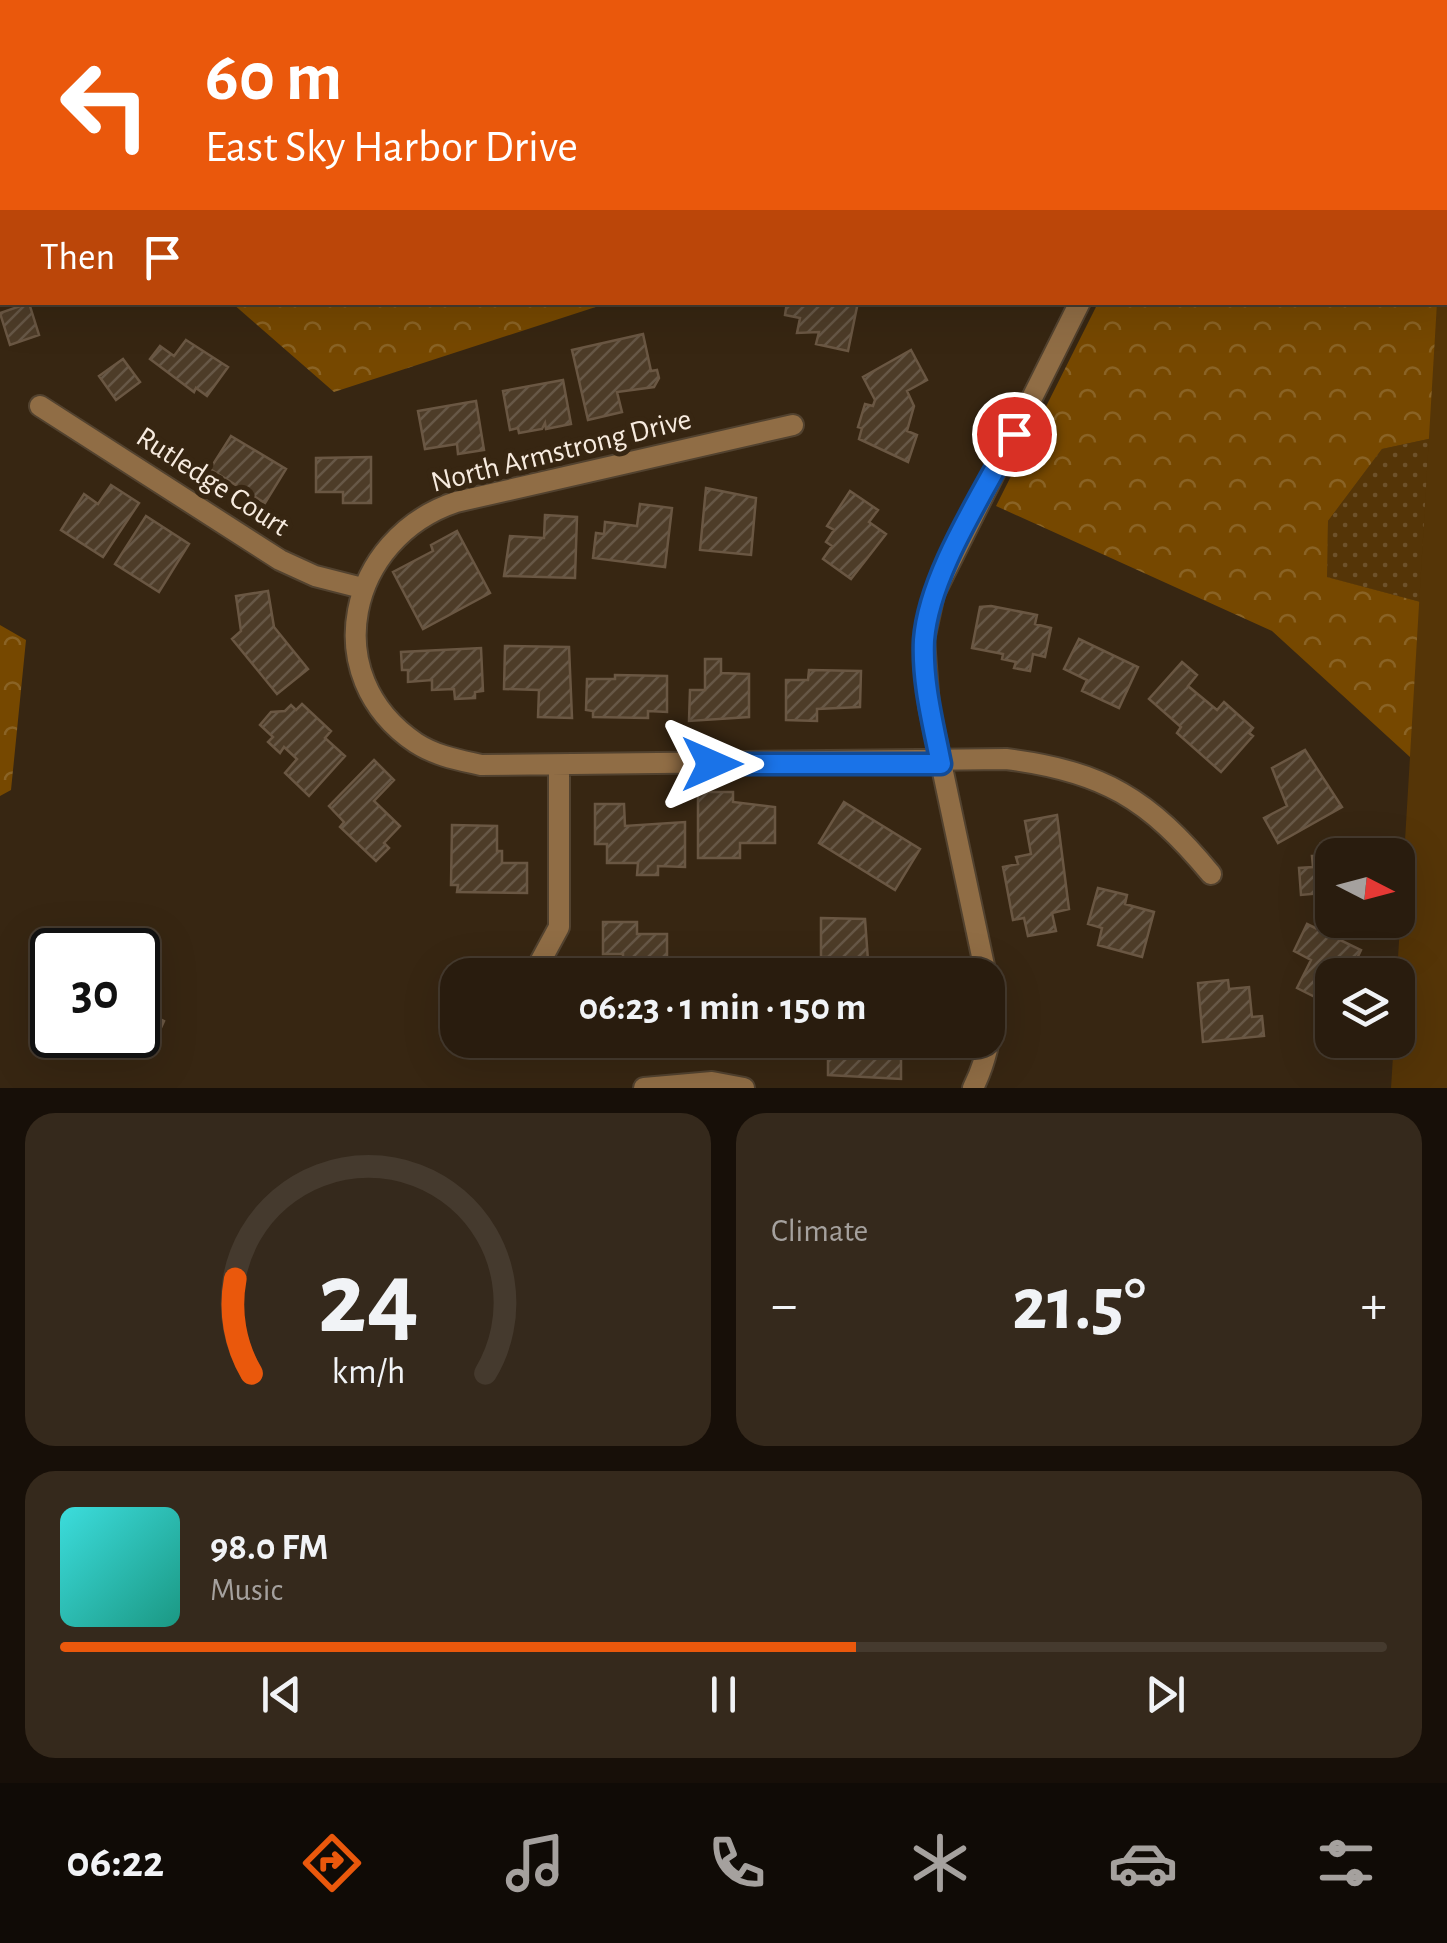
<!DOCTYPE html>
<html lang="en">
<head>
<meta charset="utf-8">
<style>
	body { margin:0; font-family:"Alegreya Sans",sans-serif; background:#35291c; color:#f1f3f6; height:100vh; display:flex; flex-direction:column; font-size:38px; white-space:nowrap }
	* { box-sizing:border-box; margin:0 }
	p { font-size:32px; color:#a5a19e }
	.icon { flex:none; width:55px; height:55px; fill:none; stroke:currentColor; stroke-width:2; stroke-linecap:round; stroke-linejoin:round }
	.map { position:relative; height:1088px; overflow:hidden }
	.side { display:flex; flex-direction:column; gap:25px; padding:25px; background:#170f08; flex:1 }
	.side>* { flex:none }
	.banner { position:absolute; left:0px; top:0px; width:1448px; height:305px; box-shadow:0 10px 40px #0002,0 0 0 2px #453a2e; background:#ea580c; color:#fff; overflow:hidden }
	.needle { width:65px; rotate:96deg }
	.controls { position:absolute; left:1315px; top:838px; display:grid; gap:20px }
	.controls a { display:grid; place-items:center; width:100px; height:100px; border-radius:20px; background:#291c0e; box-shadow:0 10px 40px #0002,0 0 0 2px #453a2e; font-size:50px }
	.speed { position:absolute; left:30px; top:928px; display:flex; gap:20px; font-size:50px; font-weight:700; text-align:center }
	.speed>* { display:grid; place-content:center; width:130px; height:130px; border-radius:50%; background:#291c0e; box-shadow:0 10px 40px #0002,0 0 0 2px #453a2e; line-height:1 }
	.speed .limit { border:5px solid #111; border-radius:15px; background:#fff; color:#111 }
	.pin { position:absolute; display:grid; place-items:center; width:85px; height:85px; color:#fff; margin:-42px; border:5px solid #fff; border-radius:50%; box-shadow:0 2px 10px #0007 }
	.me { position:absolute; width:110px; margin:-55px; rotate:90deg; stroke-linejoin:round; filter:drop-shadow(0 0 8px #0008) }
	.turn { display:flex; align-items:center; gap:35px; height:210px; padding:0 40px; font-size:45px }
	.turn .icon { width:130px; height:130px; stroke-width:2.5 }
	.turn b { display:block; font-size:70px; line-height:85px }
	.then { display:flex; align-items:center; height:95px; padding:0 40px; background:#0003; gap:20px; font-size:38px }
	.big { font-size:75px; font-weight:700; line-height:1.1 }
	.side .widget { flex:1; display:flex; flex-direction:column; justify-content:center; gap:15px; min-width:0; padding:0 35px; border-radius:30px; background:#35291c }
	.side .dial { align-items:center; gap:0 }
	.dial svg { height:260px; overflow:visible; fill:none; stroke:#453a2e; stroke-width:7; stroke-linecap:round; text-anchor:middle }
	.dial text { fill:#f1f3f6; stroke:none }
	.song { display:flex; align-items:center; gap:30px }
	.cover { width:120px; height:120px; border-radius:15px; background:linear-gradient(135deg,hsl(180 70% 55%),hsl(170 70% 35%)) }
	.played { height:10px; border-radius:5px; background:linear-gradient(90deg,#ea580c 60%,#453a2e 60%) }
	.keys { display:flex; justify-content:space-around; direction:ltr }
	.heat { display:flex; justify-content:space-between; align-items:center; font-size:55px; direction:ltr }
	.side .tiles { flex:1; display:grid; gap:25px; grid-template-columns:1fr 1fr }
	.widget:last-child { grid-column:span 2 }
	.trip { position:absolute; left:440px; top:958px; width:565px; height:100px; border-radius:30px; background:#291c0e; box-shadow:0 10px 40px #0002,0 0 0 2px #453a2e; font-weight:700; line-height:100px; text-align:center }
	.tab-bar { display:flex; height:160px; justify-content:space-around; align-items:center; background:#100b06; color:#a5a19e }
	.tab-bar .icon { width:70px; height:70px }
	.tab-bar .on { color:#ea580c }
	.tab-bar b { font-size:45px; color:#f1f3f6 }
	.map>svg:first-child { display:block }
</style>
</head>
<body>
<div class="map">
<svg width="1447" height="1088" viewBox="0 0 1447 1088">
	<defs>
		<pattern id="grass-dots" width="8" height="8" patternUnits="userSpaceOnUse" patternTransform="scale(2.5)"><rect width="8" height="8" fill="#553507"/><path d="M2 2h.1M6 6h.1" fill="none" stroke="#6e522b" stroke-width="1.8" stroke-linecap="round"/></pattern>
		<pattern id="forest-crowns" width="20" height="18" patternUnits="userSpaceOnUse" patternTransform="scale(2.5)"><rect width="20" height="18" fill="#764800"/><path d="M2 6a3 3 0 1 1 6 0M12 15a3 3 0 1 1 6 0" fill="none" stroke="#8a6325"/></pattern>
		<pattern id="building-hatch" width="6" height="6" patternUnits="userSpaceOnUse" patternTransform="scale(2.5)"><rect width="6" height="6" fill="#4d3c28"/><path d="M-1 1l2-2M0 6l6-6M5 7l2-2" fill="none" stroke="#675847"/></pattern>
	</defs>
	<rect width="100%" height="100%" fill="#372612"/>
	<path fill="url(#grass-dots)" d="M1447 435V609L1326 577 1328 521 1382 449Z"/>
	<path fill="url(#forest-crowns)" d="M0 0H360L2 2V19Z
		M461 0H1234L459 2Z
		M1274 0H1447V435L1382 449 1328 521 1327 577 1447 609V721L1410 757 1272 631 996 506 1098 303 1445 302V2Z
		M232 303H608L334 392Z
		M0 625 26 640 11 790 0 796Z"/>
	<path fill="#553507" d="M1397 0H1447V1088H1391L1394 1040H1398L1397 975 1437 303 1445 302V2Z"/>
	<path fill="url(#building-hatch)" stroke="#6a5743" stroke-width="2.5" d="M787 302H858L848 351 816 344 819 332 797 333 800 318 785 315Z
		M29 303 39 335 10 345 0 313Z
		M643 334 651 371 657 370 659 378 654 387 617 392 622 412 588 420 572 350Z
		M186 340 228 367 207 396 196 388 194 392 150 359 160 346 174 356Z
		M911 350 927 380 907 391 914 406 907 431 917 435 908 462 859 439 862 428 858 427 865 404 873 406 875 400 863 377Z
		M123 359 140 382 116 400 99 376Z
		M563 380 571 424 546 429 545 423 542 429 519 433 518 428 510 430 503 391Z
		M476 401 484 450 458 454 457 444 425 449 418 411Z
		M231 436 286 469 265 503 210 469Z
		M371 457V503H343V492H316V458Z
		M111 485 139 503 103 557 61 530 84 494 98 504Z
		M706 488 756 498 751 555 700 550Z
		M850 491 878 510 869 522 886 534 851 579 823 559 832 546 826 542 834 530 827 526Z
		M640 504 672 508 665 567 593 558 596 533 604 534 605 522 637 526Z
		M545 515 577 517 575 578 504 576 510 536 544 538Z
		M146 516 189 544 159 592 115 564Z
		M457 531 490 593 423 629 393 572 433 551 431 545Z
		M268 591 274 627 308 669 277 694 232 639 241 631 236 596Z
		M991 606 1037 615 1035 624 1051 628 1045 657 1033 654 1030 671 1014 668 1016 662 1002 659 1003 654 972 648 980 607Z
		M1079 639 1138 667 1119 708 1082 691 1087 680 1064 669Z
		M505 646 569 647 572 718 538 717 539 690 504 689Z
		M481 648 483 691 475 692V698L455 699 454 689 432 690V680L408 682V670H402L401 652Z
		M705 659H721V673L749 674V717L689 721 690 690H705Z
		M1182 662 1197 675 1188 686 1217 710 1224 702 1253 728 1249 733 1253 736 1221 772 1177 733 1181 727 1149 699Z
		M809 670 861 671 860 707 817 709V721L786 720V680H808Z
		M615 675 667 676V712L648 711V718L593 717V711L586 710 587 679H615Z
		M302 704 331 731 325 738 345 756 309 796 285 773 297 759 284 747 280 753 268 742 273 737 260 725 271 712 285 711 291 705 296 710Z
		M1305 750 1342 807 1278 843 1264 818 1287 806 1272 768Z
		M374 760 394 780 374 801 400 826 384 843 389 848 376 861 340 827 344 822 329 806Z
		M698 792H733V802L775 807V843H740V858H698Z
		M844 802 920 849 895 890 819 843Z
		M595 804H624L625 826 685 822V867L658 866V875H637L638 863H607V844H595Z
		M1057 815 1069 909 1052 913 1056 931 1028 936 1024 918 1013 920 1003 867 1018 864 1016 857 1031 854 1025 821Z
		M452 825 497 826V851H502V863H527V893L457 892 458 885H451Z
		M1365 839 1366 855H1332V892L1301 895 1299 868 1313 867 1312 856H1323L1321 843Z
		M1098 888 1127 895 1125 904 1154 912 1142 957 1098 945 1102 928 1088 924Z
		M821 918 865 919 869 974 826 975 827 957H821Z
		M603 922H637V934H667V975H623V954H603Z
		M1307 924 1361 950 1349 975H1332L1329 1004 1297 988 1311 960 1294 951Z
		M132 947 151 956 138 984V950Z
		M753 966V975H696V968Z
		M1228 980 1229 989 1249 987 1252 1017 1262 1016 1264 1036 1203 1042 1198 983Z
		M138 1008 164 1021 150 1052 113 1035H138Z
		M853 1040H901V1079L828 1075V1046H853Z"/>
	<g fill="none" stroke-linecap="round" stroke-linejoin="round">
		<g stroke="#52422f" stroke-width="24">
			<path id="minor" d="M1256 2 1257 0
				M40 406 280 560 315 576 362 588
				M793 425 456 502C348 538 316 676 416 743 436 756 459 760 481 765L1006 759C1103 771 1149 799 1211 874
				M533 975 559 927V765
				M986 975 929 706 924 640 934 594 1080 302
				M644 1088 712 1082 744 1088
				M973 1088C990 1054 995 1021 988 983"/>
		</g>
		<use href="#minor" stroke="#906d45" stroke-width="20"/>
	</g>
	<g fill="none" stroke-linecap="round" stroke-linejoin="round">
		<g stroke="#114b97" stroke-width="25">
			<path id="route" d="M712 764H941C933 723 922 682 924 640 929 574 983 494 1014 434"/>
		</g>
		<use href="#route" stroke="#1a73e8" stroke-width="18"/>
	</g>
	<g text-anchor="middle" stroke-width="10" stroke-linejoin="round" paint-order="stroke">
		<g font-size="30" fill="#f7ebdf" stroke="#372612">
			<text transform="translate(561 450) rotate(-14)" y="10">North Armstrong Drive</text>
			<text transform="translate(213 481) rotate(33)" y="10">Rutledge Court</text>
		</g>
	</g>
</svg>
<div class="controls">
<a><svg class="needle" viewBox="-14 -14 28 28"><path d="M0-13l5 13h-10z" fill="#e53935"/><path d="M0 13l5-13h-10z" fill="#a5a19e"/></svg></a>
<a><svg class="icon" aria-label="layers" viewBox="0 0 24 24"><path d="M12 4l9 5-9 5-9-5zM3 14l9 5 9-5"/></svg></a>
</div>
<div class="speed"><div class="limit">30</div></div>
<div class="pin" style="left:1014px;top:434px;background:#d93025"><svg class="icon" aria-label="arrive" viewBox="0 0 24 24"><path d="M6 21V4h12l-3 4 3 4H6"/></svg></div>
<svg class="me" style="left:712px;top:764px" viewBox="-20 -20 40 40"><path d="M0-17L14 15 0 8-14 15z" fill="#1a73e8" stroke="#fff" stroke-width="4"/></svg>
<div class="trip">06:23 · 1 min · 150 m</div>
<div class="banner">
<div class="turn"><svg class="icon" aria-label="left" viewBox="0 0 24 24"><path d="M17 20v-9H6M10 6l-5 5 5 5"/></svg><div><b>60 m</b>East Sky Harbor Drive</div></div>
<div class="then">Then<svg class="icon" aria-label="arrive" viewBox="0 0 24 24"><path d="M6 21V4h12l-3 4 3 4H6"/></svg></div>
</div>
</div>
<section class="side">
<div class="tiles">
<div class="widget dial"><svg viewBox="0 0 100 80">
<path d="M14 69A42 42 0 1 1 86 69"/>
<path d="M14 69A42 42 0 0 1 9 40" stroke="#ea580c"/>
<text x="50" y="56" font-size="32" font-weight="700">24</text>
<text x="50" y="72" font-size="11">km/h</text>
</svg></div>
<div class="widget"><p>Climate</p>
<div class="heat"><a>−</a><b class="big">21.5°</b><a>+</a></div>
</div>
<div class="widget">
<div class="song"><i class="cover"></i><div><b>98.0 FM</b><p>Music</p></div></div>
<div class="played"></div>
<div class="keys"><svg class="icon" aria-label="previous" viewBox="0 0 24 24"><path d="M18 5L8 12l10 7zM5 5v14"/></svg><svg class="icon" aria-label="pause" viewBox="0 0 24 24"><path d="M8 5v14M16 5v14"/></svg><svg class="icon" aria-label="next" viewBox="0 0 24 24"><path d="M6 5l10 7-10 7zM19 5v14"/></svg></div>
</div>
</div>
</section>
<nav class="tab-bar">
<b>06:22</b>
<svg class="icon on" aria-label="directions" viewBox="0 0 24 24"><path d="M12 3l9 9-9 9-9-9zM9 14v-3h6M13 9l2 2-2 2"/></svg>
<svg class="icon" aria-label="music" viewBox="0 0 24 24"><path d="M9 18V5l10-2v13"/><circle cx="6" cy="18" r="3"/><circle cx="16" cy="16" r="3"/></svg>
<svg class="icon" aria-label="phone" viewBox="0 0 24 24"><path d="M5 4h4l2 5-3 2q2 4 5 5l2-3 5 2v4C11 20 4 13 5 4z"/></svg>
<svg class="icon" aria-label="climate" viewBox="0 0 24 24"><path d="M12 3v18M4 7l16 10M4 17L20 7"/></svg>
<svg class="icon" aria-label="car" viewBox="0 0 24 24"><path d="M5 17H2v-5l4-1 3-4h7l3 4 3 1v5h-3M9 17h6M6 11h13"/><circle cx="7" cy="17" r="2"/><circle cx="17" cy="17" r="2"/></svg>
<svg class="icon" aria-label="filters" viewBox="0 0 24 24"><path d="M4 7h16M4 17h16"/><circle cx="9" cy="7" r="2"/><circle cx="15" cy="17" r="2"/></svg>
</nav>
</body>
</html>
